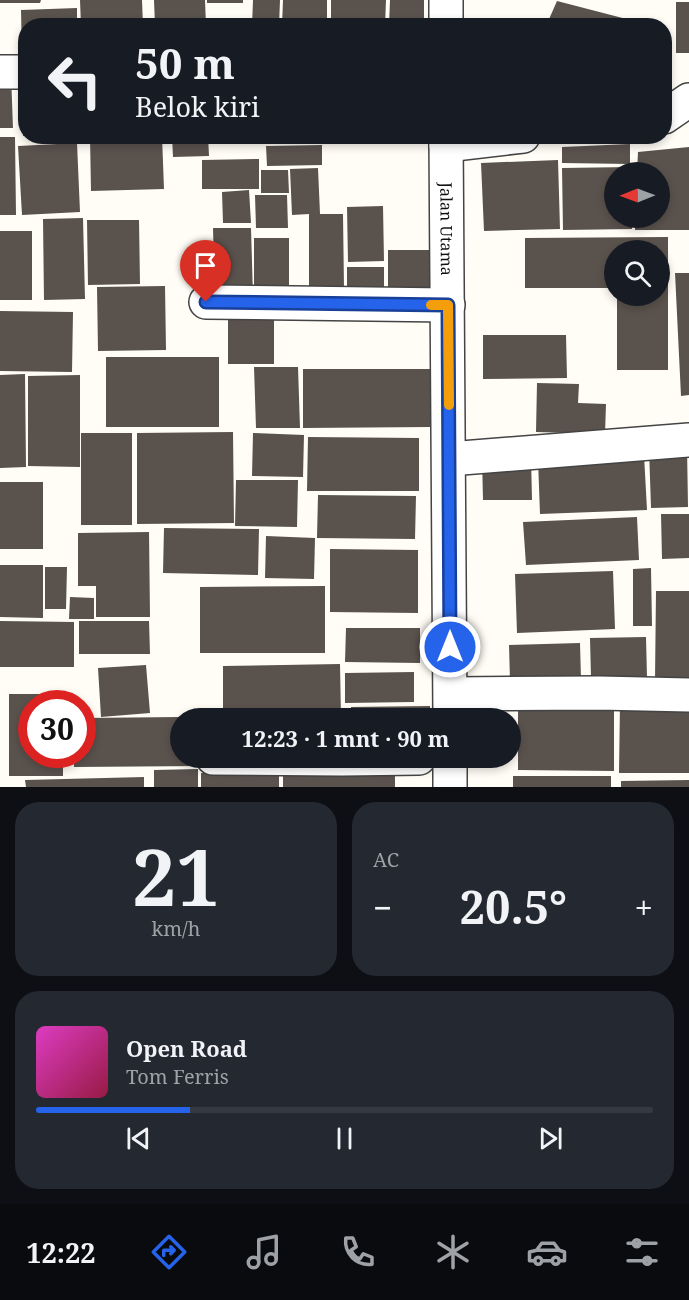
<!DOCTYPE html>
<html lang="id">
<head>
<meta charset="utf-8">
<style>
	body { margin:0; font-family:"Noto Serif",serif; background:#242831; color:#f1f3f6; height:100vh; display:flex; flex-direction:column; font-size:22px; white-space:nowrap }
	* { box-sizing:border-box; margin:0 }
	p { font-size:20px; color:#9ea1a6 }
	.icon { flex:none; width:33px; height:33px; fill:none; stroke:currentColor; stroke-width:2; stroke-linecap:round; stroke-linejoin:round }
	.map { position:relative; height:787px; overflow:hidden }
	.details { display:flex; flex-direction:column; gap:15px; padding:15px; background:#0d0f14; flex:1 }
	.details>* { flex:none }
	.top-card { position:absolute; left:18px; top:18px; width:654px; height:126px; border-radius:24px; box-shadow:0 3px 9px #0003; background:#171b24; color:#f1f3f6; overflow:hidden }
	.needle { width:39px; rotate:269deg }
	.buttons { position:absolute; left:604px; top:162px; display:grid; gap:12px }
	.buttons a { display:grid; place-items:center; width:66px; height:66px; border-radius:50%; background:#171b24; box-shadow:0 3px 9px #0003; font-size:30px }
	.speed { position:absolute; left:18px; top:690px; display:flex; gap:12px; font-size:30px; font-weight:700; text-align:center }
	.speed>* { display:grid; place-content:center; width:78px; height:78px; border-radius:50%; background:#171b24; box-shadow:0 3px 9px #0003; line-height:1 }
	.speed .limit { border:9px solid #d22; background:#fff; color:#111 }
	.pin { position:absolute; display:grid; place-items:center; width:51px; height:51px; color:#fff; margin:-62px -26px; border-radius:50% 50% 50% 0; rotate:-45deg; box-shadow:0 0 6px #0007 }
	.pin .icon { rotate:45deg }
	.me { position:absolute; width:66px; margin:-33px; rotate:0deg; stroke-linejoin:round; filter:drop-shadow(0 0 4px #0008) }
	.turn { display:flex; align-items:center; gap:21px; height:126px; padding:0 18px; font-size:27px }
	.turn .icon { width:78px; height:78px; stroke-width:2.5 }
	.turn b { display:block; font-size:42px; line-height:51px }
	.big { font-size:45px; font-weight:700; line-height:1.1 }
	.details .card { flex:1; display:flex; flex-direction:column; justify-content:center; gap:9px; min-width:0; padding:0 21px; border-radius:24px; background:#242831 }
	.details .dial { align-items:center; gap:0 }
	.dial b { font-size:78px; line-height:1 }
	.song { display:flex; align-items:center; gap:18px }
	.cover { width:72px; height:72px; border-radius:9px; background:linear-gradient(135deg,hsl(310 70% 55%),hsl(340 70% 35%)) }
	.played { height:6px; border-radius:3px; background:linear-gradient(90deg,#2563eb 25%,#363941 25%) }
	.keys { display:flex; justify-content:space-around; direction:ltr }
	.heat { display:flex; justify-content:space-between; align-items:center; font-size:33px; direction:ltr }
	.details .tiles { flex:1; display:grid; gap:15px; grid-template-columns:1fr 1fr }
	.card:last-child { grid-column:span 2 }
	.trip { position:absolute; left:170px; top:708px; width:351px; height:60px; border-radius:30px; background:#171b24; box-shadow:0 3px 9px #0003; font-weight:700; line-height:60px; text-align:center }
	.dock { display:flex; height:96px; justify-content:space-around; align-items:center; background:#090b0e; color:#9ea1a6 }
	.dock .icon { width:42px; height:42px }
	.dock .current { color:#2563eb }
	.dock b { font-size:27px; color:#f1f3f6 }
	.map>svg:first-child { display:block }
</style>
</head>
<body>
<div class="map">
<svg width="689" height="787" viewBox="0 0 689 787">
	<rect width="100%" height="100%" fill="#fffdf5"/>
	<path fill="#5a524d" d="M0 0H41L40 3H0Z
		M80 0H142L143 26H81Z
		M154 0H205L206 26H155Z
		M207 0H243V3H207Z
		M253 0H280L279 26H252Z
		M283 0H327V26H282Z
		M331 0H386L385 26H331Z
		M390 0H424V26H389Z
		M557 1 638 22 637 26H546Z
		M676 2H689V53H676Z
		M77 8V26H26V57H22L21 10Z
		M0 74H11L13 128H0Z
		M20 80H26V136H23Z
		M90 136H162L164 189 91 191Z
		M172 136H208L209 156 173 157Z
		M354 136H427V140L354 142Z
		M0 137H15L16 215H0Z
		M77 143 80 212 22 215 18 146Z
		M630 144V164L562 163V147Z
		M322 145V165L267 166 266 146Z
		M689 147V230H635V218H660V172H637L638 152Z
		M259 159V189H202V160Z
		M558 160 560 229 484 231 481 163Z
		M631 167V172H615V218H632V229L563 230 562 168Z
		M318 168 320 214H343L344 288 309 289V214L292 215 290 169Z
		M261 170H288L289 193H261Z
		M249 190 251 223H223L222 192Z
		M255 195H287L288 228H256Z
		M383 206 384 261 348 262 347 207Z
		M83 218 85 299 44 300 43 219Z
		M87 220H139L140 284 88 285Z
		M213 228H251L253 296H215Z
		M0 231H32V300H0Z
		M668 237V370H617V296H660V250H615V288H525V238Z
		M254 238H289V290H254Z
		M388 250H432V291H388Z
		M347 267H384V288H347Z
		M675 273H689V395L681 396Z
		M165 286 166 350 98 351 97 287Z
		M228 308H274V364H228Z
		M0 311 73 312 72 372 0 371Z
		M483 335H566L567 378 483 379Z
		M106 357H219V427H106Z
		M254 367H298L300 428H256Z
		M303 369H430V427L303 428Z
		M25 374 26 467 0 468V375Z
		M80 375V467L28 466V376Z
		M537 383 579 384 578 403 606 404 605 434 536 432Z
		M233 432 234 523 137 524V433Z
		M81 433H132V525H81Z
		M253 433 304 435 303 477 252 476Z
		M308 437 419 438V491H307Z
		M687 447 688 507 651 508 649 448Z
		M644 455 647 510 540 514 538 459Z
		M531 457 532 500H483L482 458Z
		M236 480H298L297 527 235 526Z
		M0 482H43V549H0Z
		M318 495 416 496 415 539 317 538Z
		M661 514H689V558L662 559Z
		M637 517 639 560 526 565 523 522Z
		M164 528 259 529 258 575 163 573Z
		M149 532 150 617H96V586H78V533Z
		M266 536 315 538 314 579 265 578Z
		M330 549 418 550V613L330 612Z
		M0 565H43V618L0 617Z
		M45 567H67L66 609H45Z
		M651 568 652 626H633V569Z
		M613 571 615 629 517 633 515 574Z
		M325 586V653H200V587Z
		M656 591H689V681L655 680Z
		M70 597 94 598V619H69Z
		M0 621 74 622V667H0Z
		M79 621H149L150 654H79Z
		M346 628H420V663L345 662Z
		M646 637 647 678H591L590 638Z
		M580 643 581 679 510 681 509 645Z
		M340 664 341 718H223V666Z
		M146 665 150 713 101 717 98 668Z
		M414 672V702L345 703V673Z
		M9 694H63V704H32V754H63V776H9Z
		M518 701H614V771L518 770Z
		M620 704 689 705V773H619Z
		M430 706V718H351V707Z
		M180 717V758H203V766L74 767V754H82V718Z
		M395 765V787H283V767Z
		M198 769V787H154V770Z
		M279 771V787H201V773Z
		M513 776H611V787H513Z
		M144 777V787H26L25 780Z
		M689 780V787H621V781Z"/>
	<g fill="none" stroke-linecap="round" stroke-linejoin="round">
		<g stroke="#444" stroke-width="36">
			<g id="street">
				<path d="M446 0V26"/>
				<path d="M0 72H26"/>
				<path d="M664 117 689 100"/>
				<path id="s1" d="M446 136 450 718"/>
				<path d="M446 145 523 136"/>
				<path d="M206 302 448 305"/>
				<path d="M449 459 689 440"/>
				<path d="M451 694 599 693 689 695"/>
				<path d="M213 758 342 759 419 758"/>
				<path d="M450 758V787"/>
			</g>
		</g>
		<use href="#street" stroke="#fff" stroke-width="33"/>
	</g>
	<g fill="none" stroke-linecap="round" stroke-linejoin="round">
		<g stroke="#184099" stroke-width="15">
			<path id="route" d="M206 302 448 305 450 647"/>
		</g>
		<use href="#route" stroke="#2563eb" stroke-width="10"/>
		<path stroke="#f59e0b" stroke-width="10" d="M431 305H448L449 405"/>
	</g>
	<g text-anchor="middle" stroke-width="6" stroke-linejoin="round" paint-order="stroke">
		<g font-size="16" fill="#111" stroke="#fff">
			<text dy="6" stroke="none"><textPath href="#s1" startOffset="93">Jalan Utama</textPath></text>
		</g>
	</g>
</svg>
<div class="buttons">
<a><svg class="needle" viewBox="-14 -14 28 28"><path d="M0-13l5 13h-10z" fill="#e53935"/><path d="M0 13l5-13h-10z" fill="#9ea1a6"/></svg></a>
<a><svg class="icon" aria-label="search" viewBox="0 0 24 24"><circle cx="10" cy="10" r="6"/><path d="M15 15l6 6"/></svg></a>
</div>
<div class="speed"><div class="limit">30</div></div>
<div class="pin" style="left:206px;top:302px;background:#d93025"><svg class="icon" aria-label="arrive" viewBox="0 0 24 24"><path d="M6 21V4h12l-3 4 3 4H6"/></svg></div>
<svg class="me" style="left:450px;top:647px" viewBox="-20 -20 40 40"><circle r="17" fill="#2563eb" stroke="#fff" stroke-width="3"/><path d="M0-11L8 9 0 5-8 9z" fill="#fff"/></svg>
<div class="trip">12:23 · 1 mnt · 90 m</div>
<div class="top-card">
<div class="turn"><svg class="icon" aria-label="left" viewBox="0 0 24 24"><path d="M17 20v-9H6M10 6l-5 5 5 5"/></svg><div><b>50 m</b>Belok kiri</div></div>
</div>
</div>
<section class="details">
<div class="tiles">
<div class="card dial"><b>21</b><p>km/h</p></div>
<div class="card"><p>AC</p>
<div class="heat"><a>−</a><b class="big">20.5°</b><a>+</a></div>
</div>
<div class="card">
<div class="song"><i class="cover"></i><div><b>Open Road</b><p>Tom Ferris</p></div></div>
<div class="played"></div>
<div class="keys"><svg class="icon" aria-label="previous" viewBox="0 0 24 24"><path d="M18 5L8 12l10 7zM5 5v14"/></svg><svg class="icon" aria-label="pause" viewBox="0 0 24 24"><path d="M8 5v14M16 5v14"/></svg><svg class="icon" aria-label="next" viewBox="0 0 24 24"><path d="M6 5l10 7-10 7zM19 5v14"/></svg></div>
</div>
</div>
</section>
<nav class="dock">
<b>12:22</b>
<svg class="icon current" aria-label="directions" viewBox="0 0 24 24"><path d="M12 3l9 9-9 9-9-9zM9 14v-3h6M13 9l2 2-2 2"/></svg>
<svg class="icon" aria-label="music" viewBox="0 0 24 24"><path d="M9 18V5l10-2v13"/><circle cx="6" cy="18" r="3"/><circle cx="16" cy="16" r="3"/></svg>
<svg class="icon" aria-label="phone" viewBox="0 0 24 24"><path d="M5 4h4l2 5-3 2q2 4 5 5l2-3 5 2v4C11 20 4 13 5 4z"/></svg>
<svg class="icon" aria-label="climate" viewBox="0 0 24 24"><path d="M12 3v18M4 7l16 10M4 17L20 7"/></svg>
<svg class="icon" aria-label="car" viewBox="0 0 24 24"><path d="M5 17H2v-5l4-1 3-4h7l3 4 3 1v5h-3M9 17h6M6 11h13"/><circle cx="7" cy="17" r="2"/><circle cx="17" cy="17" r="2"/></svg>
<svg class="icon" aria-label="filters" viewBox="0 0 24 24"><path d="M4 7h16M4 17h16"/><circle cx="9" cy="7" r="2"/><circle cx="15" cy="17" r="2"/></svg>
</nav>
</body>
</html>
